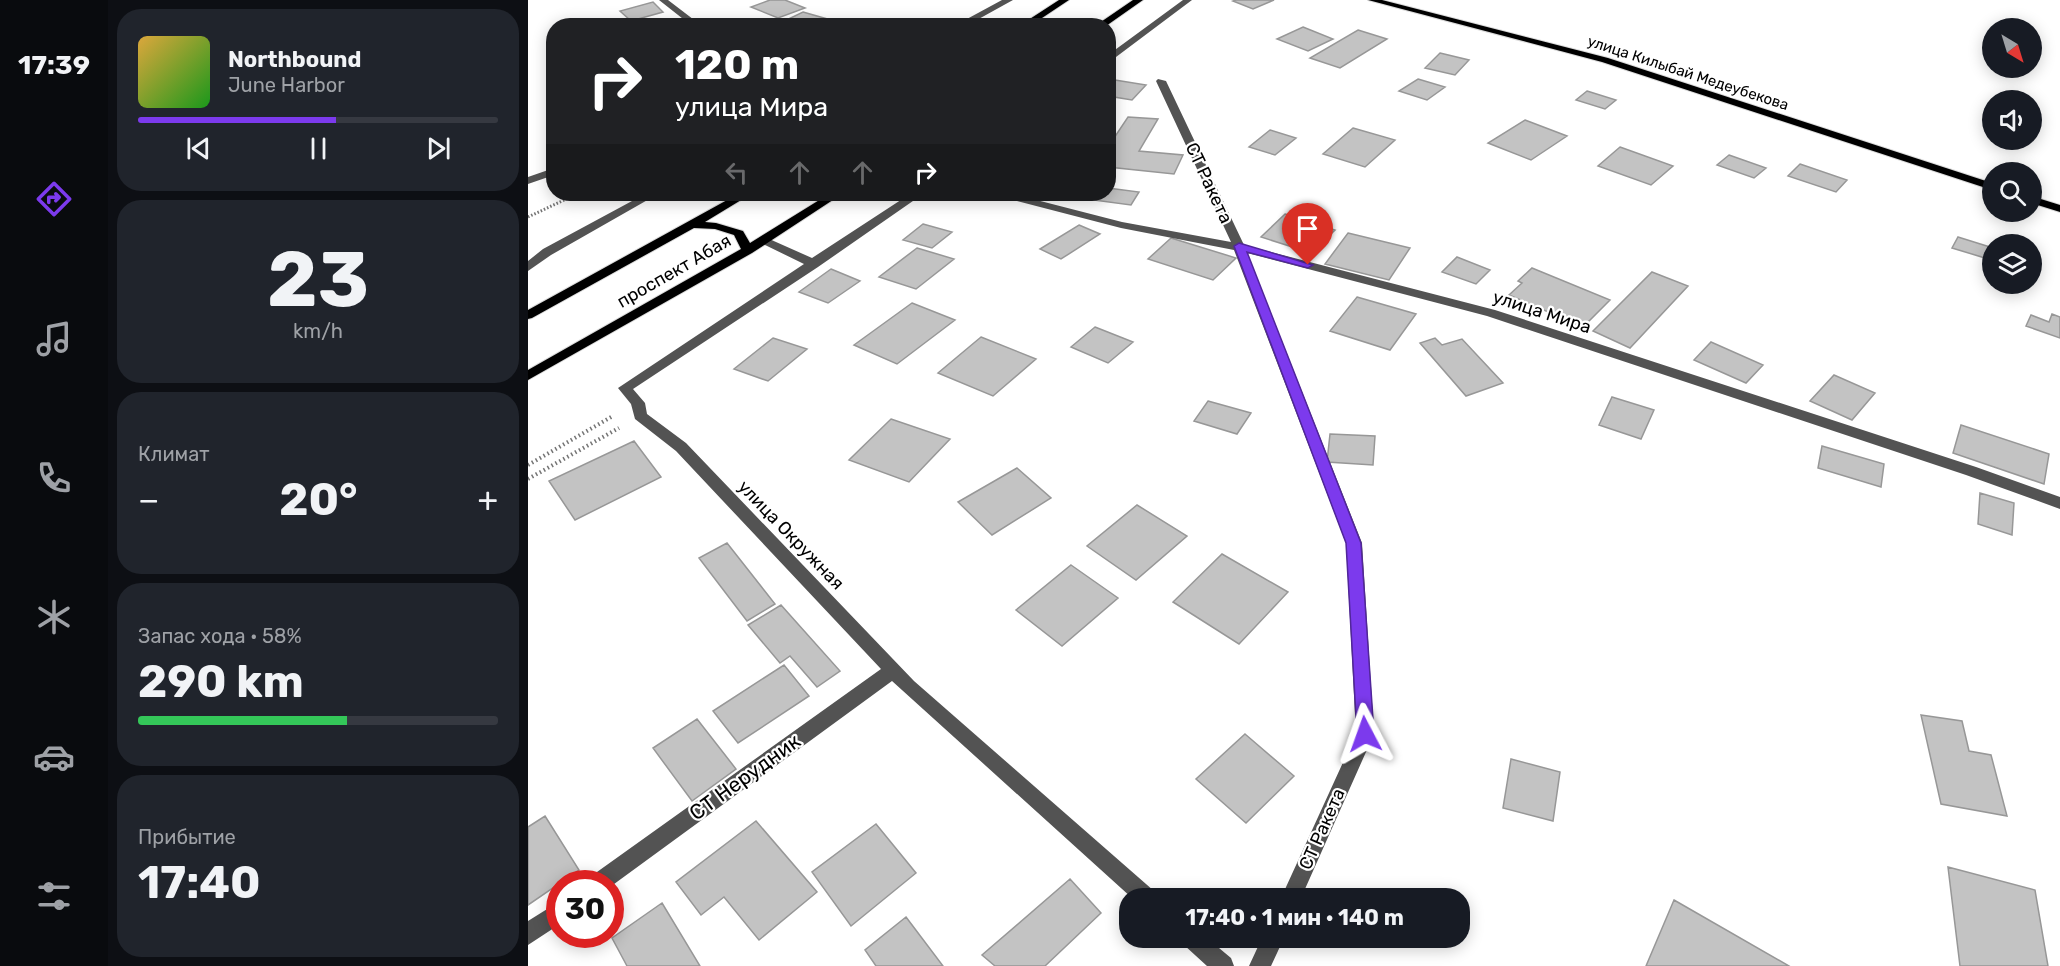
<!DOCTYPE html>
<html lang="ru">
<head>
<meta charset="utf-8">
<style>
	body { margin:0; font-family:Rubik,sans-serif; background:#20242c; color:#f1f3f6; height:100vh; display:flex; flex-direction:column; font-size:22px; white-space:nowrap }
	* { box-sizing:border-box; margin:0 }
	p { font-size:20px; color:#9ea1a6 }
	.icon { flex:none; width:33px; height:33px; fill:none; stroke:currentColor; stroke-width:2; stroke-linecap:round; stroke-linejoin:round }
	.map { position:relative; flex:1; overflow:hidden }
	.details { display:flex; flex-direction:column; gap:9px; padding:9px; background:#0d0f14; width:420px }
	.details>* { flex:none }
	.top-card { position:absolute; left:18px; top:18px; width:570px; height:183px; border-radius:24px; box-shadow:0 3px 15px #0003; background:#202124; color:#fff; overflow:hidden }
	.needle { width:39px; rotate:142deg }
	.fabs { position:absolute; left:1454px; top:18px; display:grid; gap:12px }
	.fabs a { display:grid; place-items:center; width:60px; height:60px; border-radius:50%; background:#171b24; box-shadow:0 3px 15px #0003; font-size:30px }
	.speed { position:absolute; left:18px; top:870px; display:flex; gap:12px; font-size:30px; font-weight:700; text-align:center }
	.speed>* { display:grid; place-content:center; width:78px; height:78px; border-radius:50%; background:#171b24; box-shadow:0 3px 15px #0003; line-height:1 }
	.speed .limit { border:9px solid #d22; background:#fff; color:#111 }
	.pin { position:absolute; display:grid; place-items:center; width:51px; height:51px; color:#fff; margin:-62px -26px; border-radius:50% 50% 50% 0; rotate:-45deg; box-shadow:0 0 6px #0007 }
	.pin .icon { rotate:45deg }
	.me { position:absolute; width:66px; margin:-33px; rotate:356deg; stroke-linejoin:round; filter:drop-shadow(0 0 4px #0008) }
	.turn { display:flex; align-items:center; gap:21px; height:126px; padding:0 30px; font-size:27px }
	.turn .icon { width:78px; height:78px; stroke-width:2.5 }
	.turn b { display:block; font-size:42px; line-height:51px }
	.lanes { display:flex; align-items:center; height:57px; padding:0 30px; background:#0003; justify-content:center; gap:30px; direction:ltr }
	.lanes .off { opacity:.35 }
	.big { font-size:45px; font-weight:700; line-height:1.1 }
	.details .widget { flex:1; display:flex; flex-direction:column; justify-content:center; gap:9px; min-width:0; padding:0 21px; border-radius:24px; background:#20242c }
	.details .dial { align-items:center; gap:0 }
	.dial b { font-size:78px; line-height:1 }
	.song { display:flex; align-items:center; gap:18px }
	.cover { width:72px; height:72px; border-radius:9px; background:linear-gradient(135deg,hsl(40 70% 55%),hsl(120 70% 35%)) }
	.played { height:6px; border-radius:3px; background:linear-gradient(90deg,#7c3aed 55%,#363941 55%) }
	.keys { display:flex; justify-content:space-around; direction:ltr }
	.heat { display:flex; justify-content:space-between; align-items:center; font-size:33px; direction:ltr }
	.charge { height:9px; border-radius:4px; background:linear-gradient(90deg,#34c759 58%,#363941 0) }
	.trip { position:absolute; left:591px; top:888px; width:351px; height:60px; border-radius:24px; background:#171b24; box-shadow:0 3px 15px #0003; font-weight:700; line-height:60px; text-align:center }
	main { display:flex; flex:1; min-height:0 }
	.menu { display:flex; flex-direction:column; width:108px; justify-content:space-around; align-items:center; background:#090b0e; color:#9ea1a6 }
	.menu .icon { width:42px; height:42px }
	.menu .on { color:#7c3aed }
	.menu b { font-size:27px; color:#f1f3f6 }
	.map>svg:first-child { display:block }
</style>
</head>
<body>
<main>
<nav class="menu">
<b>17:39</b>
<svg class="icon on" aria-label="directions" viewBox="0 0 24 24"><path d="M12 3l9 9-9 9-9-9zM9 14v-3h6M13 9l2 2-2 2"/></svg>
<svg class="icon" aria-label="music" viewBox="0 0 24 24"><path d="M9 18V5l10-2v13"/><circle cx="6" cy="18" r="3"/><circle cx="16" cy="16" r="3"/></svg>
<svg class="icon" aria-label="phone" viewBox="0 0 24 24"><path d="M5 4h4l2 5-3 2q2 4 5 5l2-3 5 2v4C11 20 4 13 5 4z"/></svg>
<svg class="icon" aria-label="climate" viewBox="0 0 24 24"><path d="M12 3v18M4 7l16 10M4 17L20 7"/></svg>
<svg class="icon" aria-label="car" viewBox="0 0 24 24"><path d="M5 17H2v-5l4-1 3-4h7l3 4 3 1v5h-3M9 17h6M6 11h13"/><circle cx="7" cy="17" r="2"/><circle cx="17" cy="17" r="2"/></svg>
<svg class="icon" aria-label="filters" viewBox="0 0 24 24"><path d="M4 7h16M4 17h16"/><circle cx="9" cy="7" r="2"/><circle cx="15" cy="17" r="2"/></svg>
</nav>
<section class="details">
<div class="widget">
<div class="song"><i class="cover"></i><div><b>Northbound</b><p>June Harbor</p></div></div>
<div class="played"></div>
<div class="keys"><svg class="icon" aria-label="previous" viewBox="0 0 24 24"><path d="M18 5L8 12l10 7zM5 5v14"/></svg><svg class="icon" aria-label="pause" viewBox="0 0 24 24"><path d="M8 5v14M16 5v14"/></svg><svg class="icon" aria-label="next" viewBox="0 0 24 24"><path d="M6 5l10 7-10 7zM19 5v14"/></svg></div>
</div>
<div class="widget dial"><b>23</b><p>km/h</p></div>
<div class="widget"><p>Климат</p>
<div class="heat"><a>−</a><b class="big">20°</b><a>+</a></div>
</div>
<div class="widget"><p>Запас хода · 58%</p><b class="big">290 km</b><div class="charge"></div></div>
<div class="widget"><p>Прибытие</p><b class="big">17:40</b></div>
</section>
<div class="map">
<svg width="1532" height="966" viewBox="0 0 1532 966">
	<rect width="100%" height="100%" fill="#fff"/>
	<path fill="#c3c3c3" stroke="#979797" stroke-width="1.5" d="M242 0H257L277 8 250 18 223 7Z
		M708 0H746L725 9 705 1Z
		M125 2 135 12 103 21 92 11Z
		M275 12 303 20 292 26H246Z
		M775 27 805 39 780 51 749 39Z
		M830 30 859 39 812 68 782 58Z
		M912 53 941 60 927 75 897 68Z
		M890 79 917 87 899 100 871 91Z
		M587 80 618 85 604 100 580 96V86Z
		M1059 91 1088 100 1077 109 1048 100Z
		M600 117 630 119 611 151 655 155 646 174 580 167V147Z
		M997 120 1039 136 1003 160 960 143Z
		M825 128 867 140 837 167 795 154Z
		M742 130 768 138 747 155 721 147Z
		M1092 147 1145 166 1123 185 1070 166Z
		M1201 155 1238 168 1226 178 1189 165Z
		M1272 164 1319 180 1308 192 1260 176Z
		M580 188 611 192 603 205 543 197 545 194H580Z
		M757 214 807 230 783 253 733 237Z
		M395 224 424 232 404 248 375 240Z
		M551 225 572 234 533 259 512 249Z
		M820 233 882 248 861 280 797 264Z
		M1430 237 1462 247 1457 258 1424 248Z
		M643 238 708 258 685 280 620 259Z
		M389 248 426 259 388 289 351 277Z
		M929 257 962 270 948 284 914 272Z
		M1004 268 1082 300 1055 327 981 295 994 283 990 281Z
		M303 269 332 281 300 303 271 292Z
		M1124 272 1160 286 1102 348 1065 331Z
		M829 297 888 314 862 350 802 331Z
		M384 303 427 320 369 364 326 345Z
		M1524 314 1532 317V338L1498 326 1503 315 1521 322Z
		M567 327 605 342 580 363 543 347Z
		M453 337 508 359 465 396 410 373Z
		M245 338 279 349 240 381 206 369Z
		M907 338 914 345 934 339 975 383 938 396 892 343Z
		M1183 342 1235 365 1218 383 1166 360Z
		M1306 375 1347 393 1324 420 1282 401Z
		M1084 397 1126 410 1113 439 1071 425Z
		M680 401 723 413 709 434 666 421Z
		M363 419 422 439 381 482 321 460Z
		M1433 425 1521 454 1516 484 1425 453Z
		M802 434 847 436 845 465 799 462Z
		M106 441 133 477 47 520 21 481Z
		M1294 446 1356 464 1353 487 1290 468Z
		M489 468 523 498 464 535 430 502Z
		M1452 493 1486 503 1484 535 1450 524Z
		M609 505 659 536 608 580 559 546Z
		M199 543 247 604 219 621 171 558Z
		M694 554 760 592 711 644 645 602Z
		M543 565 590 598 534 646 488 610Z
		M253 605 312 671 289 687 262 656 252 663 220 625Z
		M256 665 281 696 210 743 185 711Z
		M1393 715 1434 721 1441 751 1463 755 1479 816 1413 804Z
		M169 719 208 769 164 801 125 748Z
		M717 734 766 776 718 823 668 779Z
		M983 759 1032 772 1025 821 975 808Z
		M17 816 51 870 0 905V827Z
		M228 821 289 892 231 940 196 897 173 915 148 882Z
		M348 824 388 873 323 926 284 872Z
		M1420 867 1507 890 1520 966H1432Z
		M542 879 573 913 517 966H467L454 955Z
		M1146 900 1261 966H1118Z
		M134 903 172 966H99L84 938Z
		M378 917 415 966H348L337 950Z"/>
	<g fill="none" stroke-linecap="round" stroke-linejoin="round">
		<g stroke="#dbdbdb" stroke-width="2">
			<path id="major" d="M531 0H541L502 26H491Z
				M605 0H615L578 26H567Z
				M840 0H854L1080 58 1464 183V190L1074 62Z
				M210 194H223L177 222 188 223 215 231 222 243 301 194H314L224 253 0 380V370L213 249 206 235 187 229 166 228 4 318 0 319V310Z
				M1503 196 1532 205V212L1503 203Z"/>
		</g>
		<path stroke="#757575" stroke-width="2" stroke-dasharray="1 2" stroke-linecap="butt" d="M394 26 407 19"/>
		<path stroke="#757575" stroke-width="3" stroke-dasharray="1.5 2" stroke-linecap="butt" d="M0 217 49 194"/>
		<path stroke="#757575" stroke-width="4" stroke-dasharray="1.5 3" stroke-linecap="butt" d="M0 465 85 416
			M0 479 91 428"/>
		<path fill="#535353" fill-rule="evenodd" d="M131 0H140L174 26H164Z
			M474 0H485L438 26H426Z
			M655 0H664L580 63V55Z
			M630 79 638 81 716 245 967 310 1448 467 1532 497V509L1438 475 959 316 719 253 834 543 846 734 773 898H753L828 734 818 543 706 250 593 228 470 196 468 194H485L594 222 703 242 628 81Z
			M26 168V175L0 184V177Z
			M117 194H130L23 255 0 271V261L15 249Z
			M382 194H395L290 267 105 389 117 403 119 414 158 443 386 681 626 891 629 898H604L364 681 82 887V884H59L62 877 353 669 148 451 107 419 103 404 90 388 276 264 231 242V238H239L284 258Z
			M32 901V924L0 945V921Z
			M652 938H679L703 958 706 966H679L656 945Z
			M734 938H756L743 966H721Z"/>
		<use href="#major" fill="#000" fill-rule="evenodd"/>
	</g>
	<path fill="#7c3aed" stroke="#51269a" stroke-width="1.5" d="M711 243 785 265 780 268 719 252 833 543 846 734 843 739 837 741 832 739 829 734 818 543 706 246Z"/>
	<g text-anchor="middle" stroke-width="4.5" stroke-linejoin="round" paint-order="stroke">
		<g font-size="15" fill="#000" stroke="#fff">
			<text transform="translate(1160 73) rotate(18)" y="5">улица Килыбай Медеубекова</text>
		</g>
		<g font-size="18" fill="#000" stroke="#fff">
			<text transform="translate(681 183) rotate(65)" y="6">СТ Ракета</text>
			<text transform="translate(146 271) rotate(-30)" y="6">проспект Абая</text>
			<text transform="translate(1014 312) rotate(18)" y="6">улица Мира</text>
			<text transform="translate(263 535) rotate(46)" y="6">улица Окружная</text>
			<text transform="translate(794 829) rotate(-66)" y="6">СТ Ракета</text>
		</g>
		<g font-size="21" fill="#000" stroke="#fff">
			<text transform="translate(217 777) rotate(-36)" y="7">СТ Нерудник</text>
		</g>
	</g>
</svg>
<div class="fabs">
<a><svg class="needle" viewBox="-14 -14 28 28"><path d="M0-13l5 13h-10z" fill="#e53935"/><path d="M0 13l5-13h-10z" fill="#9ea1a6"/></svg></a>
<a><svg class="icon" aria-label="sound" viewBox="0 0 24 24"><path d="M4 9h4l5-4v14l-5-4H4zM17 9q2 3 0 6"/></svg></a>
<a><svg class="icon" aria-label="search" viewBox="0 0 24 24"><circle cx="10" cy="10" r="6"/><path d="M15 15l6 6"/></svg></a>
<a><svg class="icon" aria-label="layers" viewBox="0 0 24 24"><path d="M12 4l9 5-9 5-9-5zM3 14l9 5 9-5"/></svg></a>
</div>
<div class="speed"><div class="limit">30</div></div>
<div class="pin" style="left:780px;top:265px;background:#d93025"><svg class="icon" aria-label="arrive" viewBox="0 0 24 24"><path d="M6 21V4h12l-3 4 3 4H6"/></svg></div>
<svg class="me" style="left:837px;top:734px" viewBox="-20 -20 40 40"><path d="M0-17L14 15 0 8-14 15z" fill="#7c3aed" stroke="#fff" stroke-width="4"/></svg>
<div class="trip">17:40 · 1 мин · 140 m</div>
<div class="top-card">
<div class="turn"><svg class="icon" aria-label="right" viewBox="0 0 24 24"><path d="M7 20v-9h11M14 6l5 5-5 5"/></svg><div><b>120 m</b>улица Мира</div></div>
<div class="lanes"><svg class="icon off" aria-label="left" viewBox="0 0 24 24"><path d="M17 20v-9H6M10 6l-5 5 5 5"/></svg><svg class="icon off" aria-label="ahead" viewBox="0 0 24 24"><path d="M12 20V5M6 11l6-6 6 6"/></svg><svg class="icon off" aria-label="ahead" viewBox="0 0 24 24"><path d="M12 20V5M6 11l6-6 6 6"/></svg><svg class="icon" aria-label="right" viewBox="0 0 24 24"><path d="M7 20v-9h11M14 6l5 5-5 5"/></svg></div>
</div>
</div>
</main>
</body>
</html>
